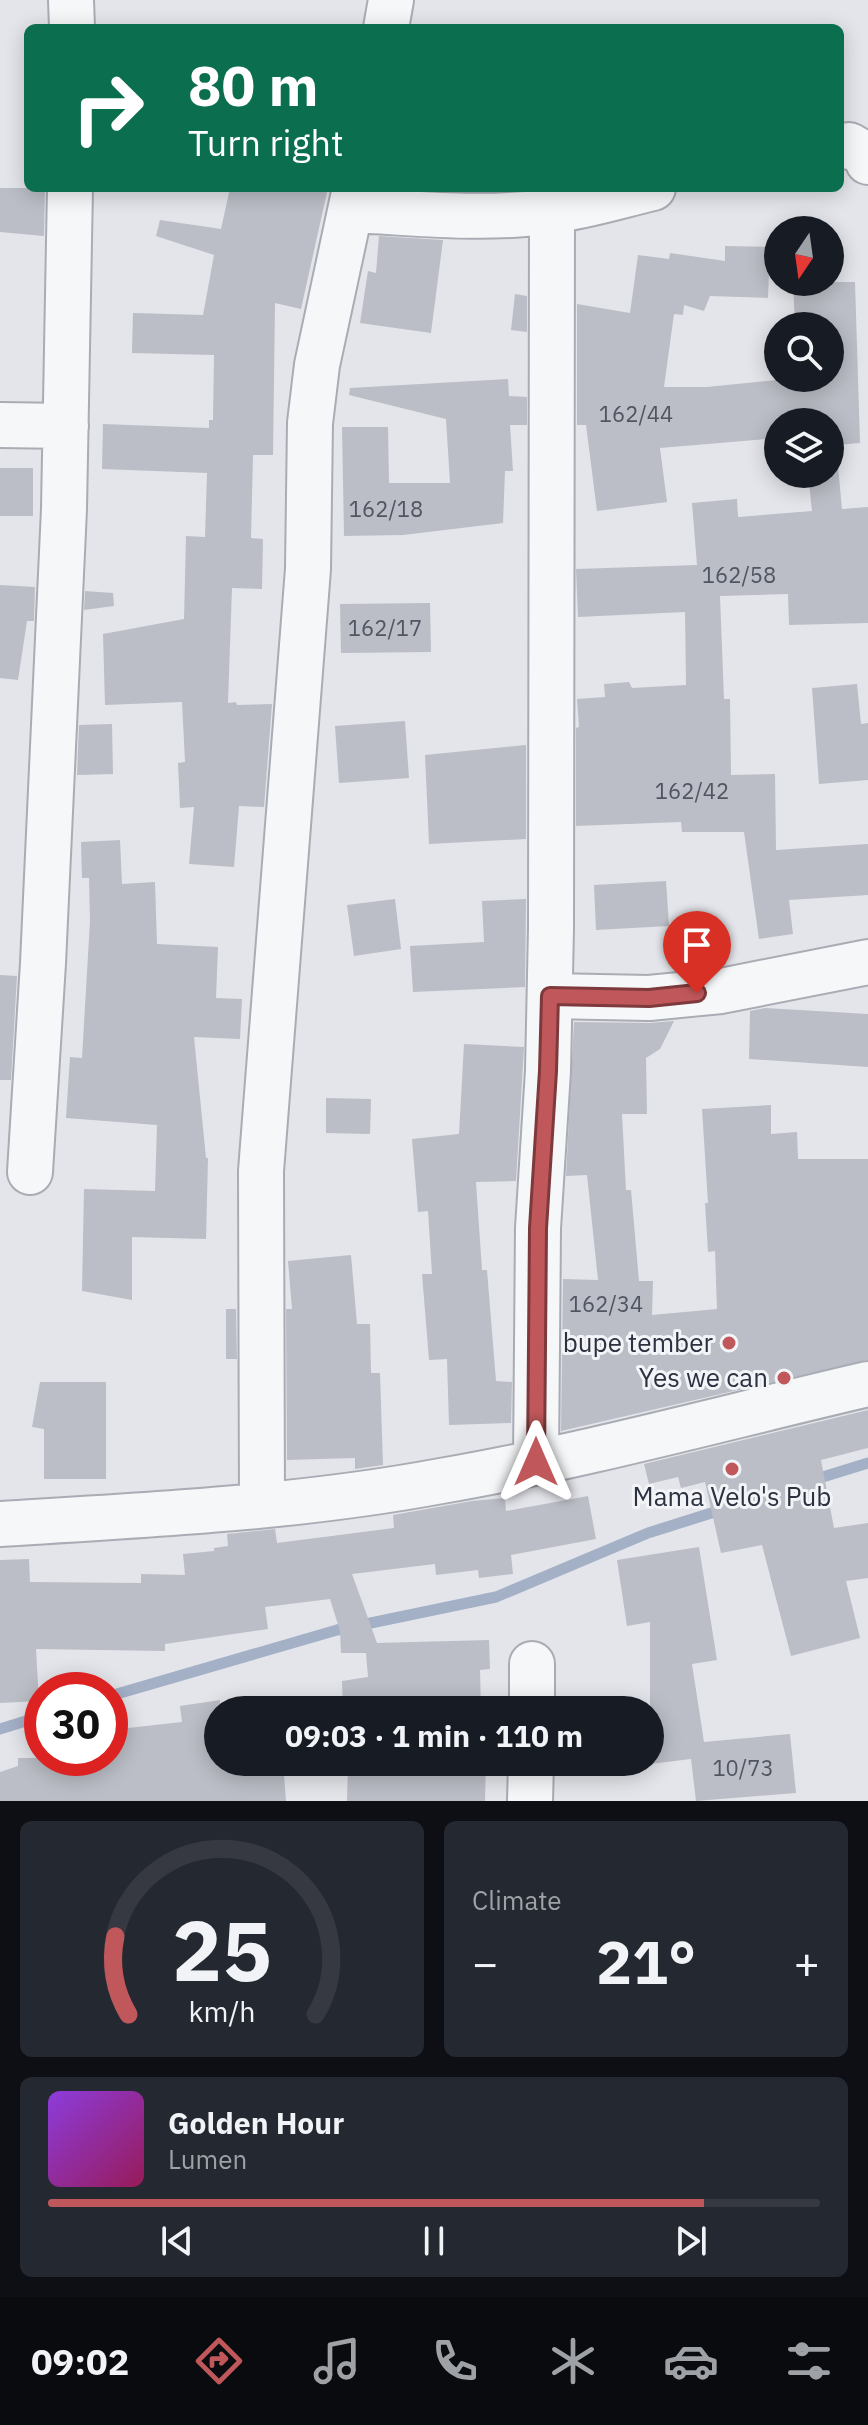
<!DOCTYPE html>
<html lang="en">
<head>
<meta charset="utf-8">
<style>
	body { margin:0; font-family:"IBM Plex Sans",sans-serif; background:#242831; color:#f1f3f6; height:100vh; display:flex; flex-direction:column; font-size:30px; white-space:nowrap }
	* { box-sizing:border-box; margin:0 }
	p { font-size:26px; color:#9ea1a6 }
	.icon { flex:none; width:44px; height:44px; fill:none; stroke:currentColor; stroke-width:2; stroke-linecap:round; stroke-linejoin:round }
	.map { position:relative; height:1801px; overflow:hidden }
	.sheet { display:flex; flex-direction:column; gap:20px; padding:20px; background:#0d0f14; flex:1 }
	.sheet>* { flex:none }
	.guide { position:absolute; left:24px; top:24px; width:820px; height:168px; border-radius:12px; box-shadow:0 4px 20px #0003; background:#0b6e4f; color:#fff; overflow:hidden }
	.needle { width:52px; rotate:193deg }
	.controls { position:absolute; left:764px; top:216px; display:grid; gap:16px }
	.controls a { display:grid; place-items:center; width:80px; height:80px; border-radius:50%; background:#171b24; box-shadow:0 4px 20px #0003; font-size:40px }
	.speed { position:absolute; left:24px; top:1672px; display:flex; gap:16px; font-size:40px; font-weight:700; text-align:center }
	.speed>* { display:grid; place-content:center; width:104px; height:104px; border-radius:50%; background:#171b24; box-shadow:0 4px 20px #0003; line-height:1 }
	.speed .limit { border:12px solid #d22; background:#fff; color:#111 }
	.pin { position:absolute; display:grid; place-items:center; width:68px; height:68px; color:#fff; margin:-82px -34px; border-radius:50% 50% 50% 0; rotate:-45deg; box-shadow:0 0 8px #0007 }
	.pin .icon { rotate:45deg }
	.me { position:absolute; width:88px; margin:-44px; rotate:0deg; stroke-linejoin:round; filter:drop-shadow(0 0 6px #0008) }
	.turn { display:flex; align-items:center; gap:28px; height:168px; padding:0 32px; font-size:36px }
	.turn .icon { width:104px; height:104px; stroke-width:2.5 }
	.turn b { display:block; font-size:56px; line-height:68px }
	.big { font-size:60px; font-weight:700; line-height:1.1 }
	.sheet .tile { flex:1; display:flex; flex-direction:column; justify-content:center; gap:12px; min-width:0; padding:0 28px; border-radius:12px; background:#242831 }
	.sheet .dial { align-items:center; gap:0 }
	.dial svg { height:208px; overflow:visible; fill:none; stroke:#363941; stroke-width:7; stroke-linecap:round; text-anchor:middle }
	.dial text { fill:#f1f3f6; stroke:none }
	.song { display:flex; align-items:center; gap:24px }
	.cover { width:96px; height:96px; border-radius:12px; background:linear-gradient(135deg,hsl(270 70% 55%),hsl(330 70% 35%)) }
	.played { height:8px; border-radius:4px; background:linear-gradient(90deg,#c0585b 85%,#363941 85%) }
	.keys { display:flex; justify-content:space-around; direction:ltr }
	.heat { display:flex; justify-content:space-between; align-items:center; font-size:44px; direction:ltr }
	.sheet .tiles { flex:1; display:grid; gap:20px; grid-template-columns:1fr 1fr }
	.tile:last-child { grid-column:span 2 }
	.trip { position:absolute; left:204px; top:1696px; width:460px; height:80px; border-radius:40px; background:#171b24; box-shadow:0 4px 20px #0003; font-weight:700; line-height:80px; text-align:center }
	.menu { display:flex; height:128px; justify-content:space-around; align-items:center; background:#090b0e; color:#9ea1a6 }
	.menu .icon { width:56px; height:56px }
	.menu .current { color:#c0585b }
	.menu b { font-size:36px; color:#f1f3f6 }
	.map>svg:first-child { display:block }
</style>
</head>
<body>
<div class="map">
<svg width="868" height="1801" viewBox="0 0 868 1801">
	<rect width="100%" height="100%" fill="#e4e5ea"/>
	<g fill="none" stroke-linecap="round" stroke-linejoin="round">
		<path stroke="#a3b0c6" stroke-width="11" d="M813 1480 868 1463
			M110 1696 337 1630 496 1597 648 1533 724 1509
			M0 1729 42 1716"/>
	</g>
	<path fill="#bbbec6" d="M0 188H45L44 236 0 232Z
		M230 188H328L301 309 275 303 273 455H253L251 538 263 539 262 589 232 588 228 703 236 702 237 705 272 704 264 807 239 806 234 867 189 864 194 807 180 808 178 763 185 762 182 702 105 705 103 634 184 619 186 536 205 537 207 473 102 469 103 424 209 428V420H213L214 355 132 353 133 313 203 315 214 255 156 236 160 220 221 229Z
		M379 236 443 240 431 333 360 323 368 271 376 273Z
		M725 246 770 247 768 298 710 296 704 311 684 305 683 315 674 314 664 387H707L796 378H830V326H795L793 282H855L860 443 836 445 842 509 868 507V623L789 625 788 594 720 596 724 699H730L731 775 775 774 776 850 868 844V895L789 900 793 934 759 939 744 832H682L681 822 576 826V728L579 727 577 699 605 697 604 684 629 682 632 688 686 685 685 612 578 617 576 569 697 565 692 503 737 499 738 517 812 511 808 474H830V422H778V438L660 448 667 502 597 511 586 425H577V304L630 313 638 255 669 259 670 253 725 261Z
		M515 294 527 296V332L511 330Z
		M508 379 509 396 527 397V425H510L513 471H505L503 523 403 535 344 536 342 427H388L389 483H450L446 419 349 395 350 388Z
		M0 468H33V516H0Z
		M0 585 35 587 34 621H27L18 680 0 678Z
		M85 591 113 593 114 606 84 610Z
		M430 603 431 652 341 653 340 604Z
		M857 684 861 724 868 723V780L819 784 812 688Z
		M405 721 409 778 339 783 335 726Z
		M112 724 113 774 77 775 79 725Z
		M526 745V839L429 844 425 755Z
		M120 840 122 884 155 882 157 944 218 947 216 998 242 999 240 1039 194 1037 206 1158H208L206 1239 132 1237V1300L82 1291 84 1189 155 1191 157 1125 66 1118 70 1057 82 1058 90 921 89 878H82L81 842Z
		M666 881 669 926 596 930 594 885Z
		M395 899 401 949 354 956 347 905Z
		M526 899 525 987 413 992 410 946 484 942 482 901Z
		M725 926 726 964 678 970V927Z
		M0 975 17 976 11 1080H0Z
		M765 1008 868 1014V1067L749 1059 750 1011Z
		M674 1021 660 1049 646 1058 647 1114H622L626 1190H631L639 1281H653L652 1315 717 1309 715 1251 708 1252 705 1203H708L702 1109 771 1105V1134L797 1132 798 1159H868V1360L561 1431 563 1279 598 1280 587 1175 566 1176 574 1022 649 1023Z
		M464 1044 524 1047 516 1181 476 1182 482 1270H487L496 1381 512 1382 511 1423 449 1425 447 1359 429 1360 422 1274H432L428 1211 418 1212 412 1139 459 1134Z
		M326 1098 371 1099 370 1134 326 1133Z
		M351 1255 357 1324H370L371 1373H380L383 1465 355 1469V1458L287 1460 286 1309H292L288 1261Z
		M226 1309H236L237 1359H226Z
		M40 1382H106V1479H44V1429L32 1427Z
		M868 1410V1448L821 1460 834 1528 868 1523V1578L846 1581 860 1638 791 1656 762 1545 721 1553 705 1482 681 1488 678 1477 649 1484 644 1464Z
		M588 1496 596 1539 511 1555 513 1574 479 1578 478 1570 436 1575 435 1564 352 1574 377 1643 489 1640 490 1669 480 1670 481 1710H343L342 1681 368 1677 366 1653H341L340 1631 330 1599 265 1607 268 1629 165 1644V1651L36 1649 39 1701 0 1703V1560L29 1559 30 1582 141 1583V1574L185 1575 183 1554 214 1551V1548L228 1546 227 1534 275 1529 277 1543 394 1528 393 1515 472 1501 505 1498 506 1511Z
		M699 1547 717 1660 692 1664 704 1742 790 1734 796 1793 696 1801 691 1759 650 1764V1622L627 1626 617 1560Z
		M220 1700 218 1762H283L286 1801H0V1772L18 1766V1758H110V1730L182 1722 180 1706Z
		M348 1762H486L485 1801H347Z"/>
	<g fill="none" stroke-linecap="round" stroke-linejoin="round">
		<g stroke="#a9acb4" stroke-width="48">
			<path id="minor" d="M71 0 72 28
				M386 28 391 0
				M840 147 849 145 865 154 868 162
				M352 210C418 213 485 221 550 211 585 207 619 196 653 188
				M0 425 66 426
				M550 996 649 998 721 991 868 962
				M30 1172 43 963 64 509 70 188
				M536 1462 538 1228 548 1071 551 928 552 211
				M262 1505 261 1171 308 569 310 423 317 365 355 188
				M0 1524C147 1515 296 1508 441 1481 585 1456 726 1417 868 1384
				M532 1710V1664
				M530 1801 531 1762"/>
		</g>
		<use href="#minor" stroke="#f6f7f9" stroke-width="44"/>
	</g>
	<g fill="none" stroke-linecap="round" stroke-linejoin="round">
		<g stroke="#7d393b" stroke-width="20">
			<path id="route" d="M536 1462 538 1228 548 1071 550 996 649 998 697 993"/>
		</g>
		<use href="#route" stroke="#c0585b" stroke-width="14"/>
	</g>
	<g fill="#c0585b" stroke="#f3f4f7" stroke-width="3">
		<circle cx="729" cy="1343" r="8"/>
		<circle cx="784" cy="1378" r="8"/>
		<circle cx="732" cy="1469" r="8"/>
	</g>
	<g text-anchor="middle" stroke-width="6" stroke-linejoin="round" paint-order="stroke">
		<g font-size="22" fill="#505562">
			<text x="636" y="422">162/44</text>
			<text x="386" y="517">162/18</text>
			<text x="739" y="583">162/58</text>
			<text x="385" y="636">162/17</text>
			<text x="692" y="799">162/42</text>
			<text x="606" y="1312">162/34</text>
			<text x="743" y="1776">10/73</text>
		</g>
		<g font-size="26" fill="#2d3240" stroke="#f3f4f7" text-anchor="end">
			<text x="713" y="1352">bupe tember</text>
			<text x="768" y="1387">Yes we can</text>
			<text x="732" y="1506" text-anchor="middle">Mama Velo's Pub</text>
		</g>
	</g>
</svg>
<div class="controls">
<a><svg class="needle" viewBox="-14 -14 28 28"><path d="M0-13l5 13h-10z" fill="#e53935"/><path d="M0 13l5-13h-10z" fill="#9ea1a6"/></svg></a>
<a><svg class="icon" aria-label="search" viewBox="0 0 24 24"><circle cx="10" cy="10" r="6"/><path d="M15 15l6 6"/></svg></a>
<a><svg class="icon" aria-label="layers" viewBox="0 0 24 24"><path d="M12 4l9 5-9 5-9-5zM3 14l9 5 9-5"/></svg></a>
</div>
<div class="speed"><div class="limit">30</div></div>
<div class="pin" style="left:697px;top:993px;background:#d93025"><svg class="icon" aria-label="arrive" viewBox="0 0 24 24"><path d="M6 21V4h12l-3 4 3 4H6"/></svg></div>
<svg class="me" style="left:536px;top:1462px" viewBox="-20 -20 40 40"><path d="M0-17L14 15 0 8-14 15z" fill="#c0585b" stroke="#fff" stroke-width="4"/></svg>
<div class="trip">09:03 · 1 min · 110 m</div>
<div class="guide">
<div class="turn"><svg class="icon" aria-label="right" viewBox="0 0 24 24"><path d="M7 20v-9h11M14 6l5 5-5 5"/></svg><div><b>80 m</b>Turn right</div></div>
</div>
</div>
<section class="sheet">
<div class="tiles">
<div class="tile dial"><svg viewBox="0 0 100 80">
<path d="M14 69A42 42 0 1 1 86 69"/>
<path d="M14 69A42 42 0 0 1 9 39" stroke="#c0585b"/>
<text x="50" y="56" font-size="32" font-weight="700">25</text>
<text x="50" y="72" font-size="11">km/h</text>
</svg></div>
<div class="tile"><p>Climate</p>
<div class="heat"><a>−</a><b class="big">21°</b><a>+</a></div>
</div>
<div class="tile">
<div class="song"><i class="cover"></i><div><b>Golden Hour</b><p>Lumen</p></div></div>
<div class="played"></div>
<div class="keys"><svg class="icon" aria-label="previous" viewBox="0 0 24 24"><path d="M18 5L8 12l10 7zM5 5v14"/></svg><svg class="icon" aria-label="pause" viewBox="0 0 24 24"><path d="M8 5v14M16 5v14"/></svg><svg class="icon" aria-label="next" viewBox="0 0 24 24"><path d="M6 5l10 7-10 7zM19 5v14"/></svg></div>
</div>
</div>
</section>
<nav class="menu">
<b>09:02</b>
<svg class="icon current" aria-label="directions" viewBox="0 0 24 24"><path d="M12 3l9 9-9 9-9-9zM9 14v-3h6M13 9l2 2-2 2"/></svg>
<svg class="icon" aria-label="music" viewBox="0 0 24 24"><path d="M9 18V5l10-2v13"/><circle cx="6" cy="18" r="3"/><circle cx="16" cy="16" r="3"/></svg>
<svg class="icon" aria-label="phone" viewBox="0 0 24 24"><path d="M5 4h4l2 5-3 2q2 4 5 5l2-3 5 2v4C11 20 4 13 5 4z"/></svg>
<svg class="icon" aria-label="climate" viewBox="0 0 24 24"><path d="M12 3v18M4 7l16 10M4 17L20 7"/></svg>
<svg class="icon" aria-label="car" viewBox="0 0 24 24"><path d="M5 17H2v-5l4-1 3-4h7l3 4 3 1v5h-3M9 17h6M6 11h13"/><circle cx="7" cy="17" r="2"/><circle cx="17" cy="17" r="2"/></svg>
<svg class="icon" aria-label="filters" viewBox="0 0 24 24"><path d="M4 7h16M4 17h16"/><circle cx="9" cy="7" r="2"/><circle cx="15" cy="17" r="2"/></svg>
</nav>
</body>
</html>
